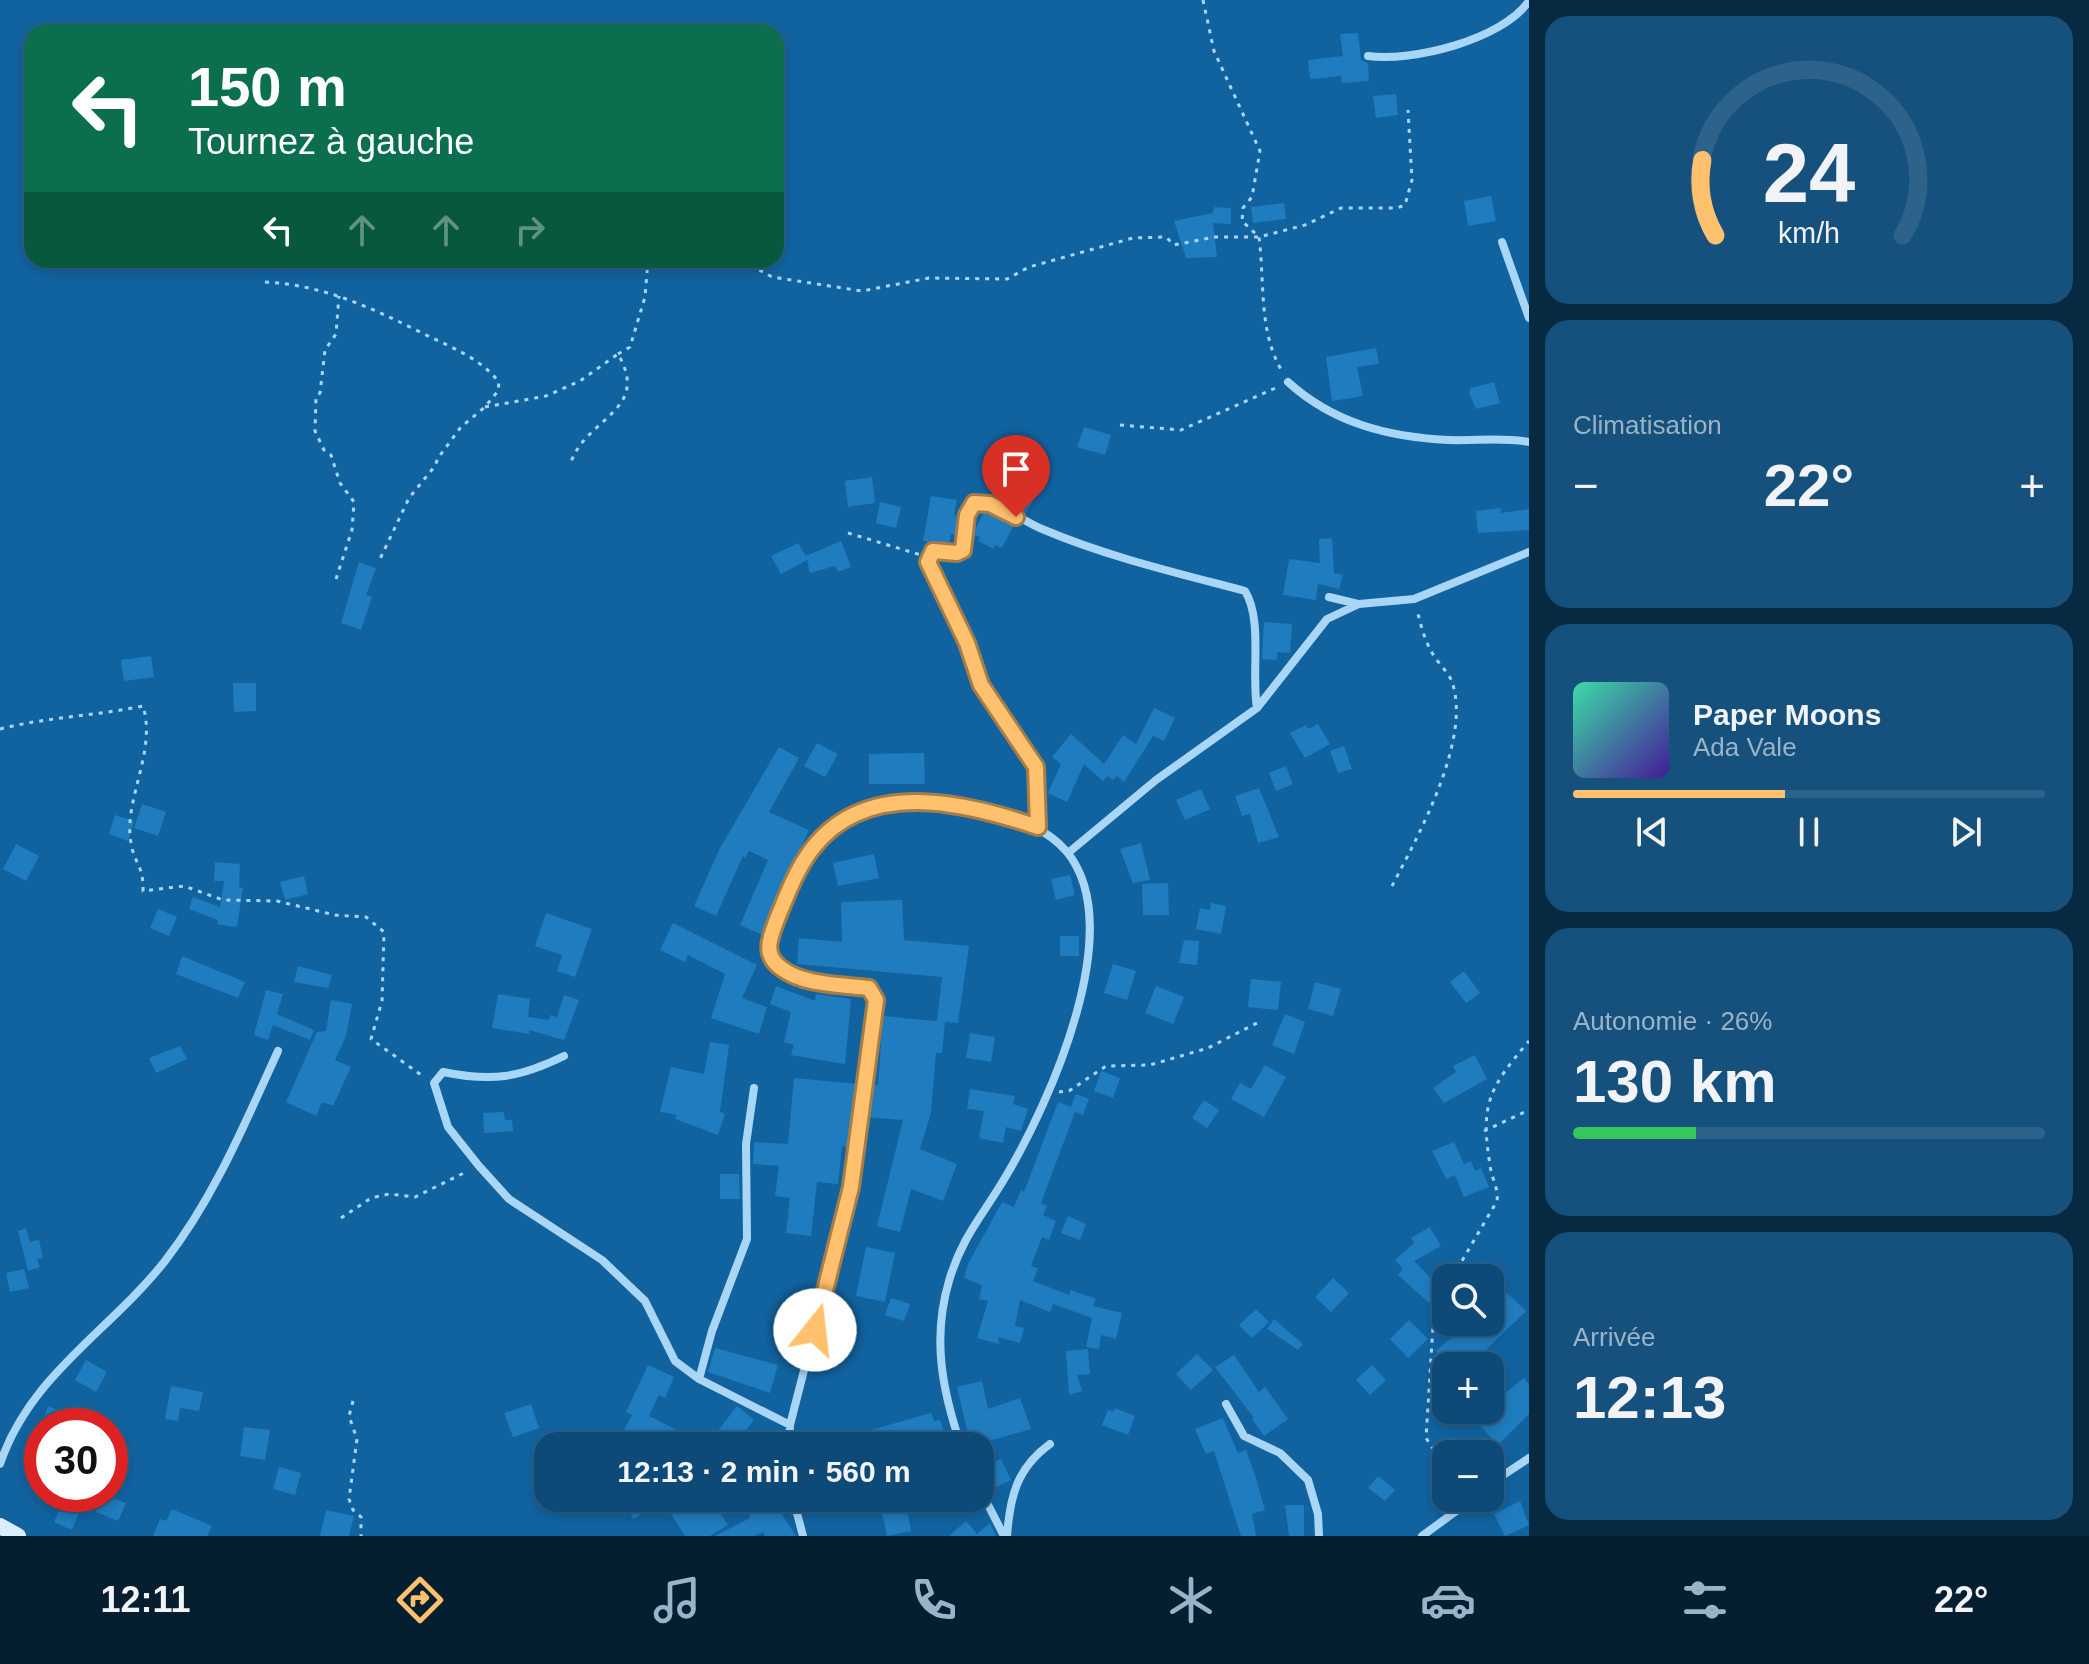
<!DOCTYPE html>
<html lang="fr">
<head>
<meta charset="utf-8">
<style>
	body { margin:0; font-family:Arial,sans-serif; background:#16517d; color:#f1f3f6; height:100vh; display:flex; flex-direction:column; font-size:30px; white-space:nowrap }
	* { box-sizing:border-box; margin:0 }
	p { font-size:26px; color:#9ab3c6 }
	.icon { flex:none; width:44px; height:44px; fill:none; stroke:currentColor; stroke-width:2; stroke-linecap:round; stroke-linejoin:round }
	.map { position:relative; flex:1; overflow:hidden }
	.drawer { display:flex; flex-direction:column; gap:16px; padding:16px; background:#072942; width:560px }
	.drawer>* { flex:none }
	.top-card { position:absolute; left:24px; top:24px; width:760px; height:244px; border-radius:24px; box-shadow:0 4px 12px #0003,0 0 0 2px #2d628a; background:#0b6e4f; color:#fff; overflow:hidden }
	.buttons { position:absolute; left:1432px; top:1264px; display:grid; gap:16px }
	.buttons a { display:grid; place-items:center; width:72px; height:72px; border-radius:16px; background:#0d4a78; box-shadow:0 4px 12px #0003,0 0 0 2px #2d628a; font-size:40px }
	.speed { position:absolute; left:24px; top:1408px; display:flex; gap:16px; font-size:40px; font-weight:700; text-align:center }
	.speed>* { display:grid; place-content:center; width:104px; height:104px; border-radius:50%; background:#0d4a78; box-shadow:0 4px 12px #0003,0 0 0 2px #2d628a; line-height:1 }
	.speed .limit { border:12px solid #d22; background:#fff; color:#111 }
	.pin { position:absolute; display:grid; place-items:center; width:68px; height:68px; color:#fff; margin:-82px -34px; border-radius:50% 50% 50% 0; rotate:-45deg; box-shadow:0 0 8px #0007 }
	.pin .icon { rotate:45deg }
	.me { position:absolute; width:88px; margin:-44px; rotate:16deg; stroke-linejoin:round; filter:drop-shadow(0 0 6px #0008) }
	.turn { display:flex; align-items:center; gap:28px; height:168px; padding:0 32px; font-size:36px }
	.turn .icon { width:104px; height:104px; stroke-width:2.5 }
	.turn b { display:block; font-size:56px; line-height:68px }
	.lanes { display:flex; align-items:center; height:76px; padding:0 32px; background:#0003; justify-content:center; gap:40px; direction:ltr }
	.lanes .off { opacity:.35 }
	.big { font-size:60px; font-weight:800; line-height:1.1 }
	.drawer .card { flex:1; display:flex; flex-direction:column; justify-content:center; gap:12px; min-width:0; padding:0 28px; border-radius:24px; background:#16517d }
	.drawer .dial { align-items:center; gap:0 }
	.dial svg { height:208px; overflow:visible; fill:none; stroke:#2d628a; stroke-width:7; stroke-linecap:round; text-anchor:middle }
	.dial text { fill:#f1f3f6; stroke:none }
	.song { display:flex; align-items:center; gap:24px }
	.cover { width:96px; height:96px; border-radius:12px; background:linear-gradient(135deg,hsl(160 70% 55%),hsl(260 70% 35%)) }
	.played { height:8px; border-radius:4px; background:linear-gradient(90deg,#ffc16d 45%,#2d628a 45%) }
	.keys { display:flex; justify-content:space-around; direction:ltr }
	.heat { display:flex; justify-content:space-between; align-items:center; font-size:44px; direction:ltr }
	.charge { height:12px; border-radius:6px; background:linear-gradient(90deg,#34c759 26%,#2d628a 0) }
	.trip { position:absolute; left:534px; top:1432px; width:460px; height:80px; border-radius:24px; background:#0d4a78; box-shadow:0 4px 12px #0003,0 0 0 2px #2d628a; font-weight:800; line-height:80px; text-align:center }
	.tab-bar { display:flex; height:128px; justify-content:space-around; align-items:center; background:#051e30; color:#9ab3c6 }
	.tab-bar .icon { width:56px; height:56px }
	.tab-bar .current { color:#ffc16d }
	.tab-bar b { font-size:36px; color:#f1f3f6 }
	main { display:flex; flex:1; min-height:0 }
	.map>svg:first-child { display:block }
</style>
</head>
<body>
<main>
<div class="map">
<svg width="1529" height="1536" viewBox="0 0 1529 1536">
	<rect width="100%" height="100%" fill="#1163a0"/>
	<path fill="#1f7cbf" d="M1358 33 1361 60 1368 63 1369 81 1342 83 1341 76 1310 79 1308 60 1343 56 1340 34Z
		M1396 94 1398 115 1376 118 1373 96Z
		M1491 196 1496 221 1468 226 1464 201Z
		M1284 203 1286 219 1253 223 1251 207Z
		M1214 207 1231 208V224L1213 223 1217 257 1186 258 1174 221 1213 213Z
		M1376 348 1379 364 1357 367 1363 396 1332 401 1326 357Z
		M1494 382 1500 403 1476 409 1469 393 1471 388Z
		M1084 427 1111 435 1105 455 1077 447Z
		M872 477 875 503 848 507 845 481Z
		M999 482 1034 499 1026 513 991 497Z
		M931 496 957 500 954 515 959 516 955 535 951 534 949 545 923 541Z
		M880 502 901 507 896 528 876 523Z
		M1501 508V513L1529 509V530L1478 533 1476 511Z
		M985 510 1015 523 1002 548 995 545 994 549 978 541 980 537 973 534Z
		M1332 538 1334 573 1343 575 1339 589 1318 584 1316 600 1283 595 1289 559 1320 563 1319 539Z
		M841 541 851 567 838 572 835 566 810 573 807 560 781 574 771 556 798 543 806 556Z
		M359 562 376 568 366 595 372 597 361 630 341 623Z
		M1264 622 1292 624 1290 653 1277 652V660L1262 659Z
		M151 656 154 677 124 681 121 660Z
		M233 683H256V711L234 712Z
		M1154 708 1175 718 1164 741 1153 736 1124 782 1117 776 1113 780 1108 776 1103 781 1084 764 1067 802 1048 793 1061 764 1052 757 1071 734 1104 764 1123 735 1136 744Z
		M1318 724 1330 744 1305 758 1290 733 1306 725 1308 729Z
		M817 743 838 754 825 777 804 766Z
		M1344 746 1352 769 1338 773 1330 751Z
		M779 747 799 758 769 812 809 830 762 935 740 925 768 860 749 851 745 858 743 856 716 916 694 906 720 848Z
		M924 753 925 784H869V754Z
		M1286 766 1293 784 1276 791 1269 773Z
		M1259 788 1279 837 1258 843 1250 814 1242 816 1235 796Z
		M1201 789 1210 809 1185 820 1176 800Z
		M142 804 166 812 158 836 134 828Z
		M115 815 134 821 128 841 109 834Z
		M1141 843 1150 880 1133 883 1120 849Z
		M16 844 39 856 26 881 3 869Z
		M874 854 879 878 838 886 833 863Z
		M215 862 240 864 239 887 243 888 237 927 217 924 218 920 189 909 193 897 220 907 224 881H214Z
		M1070 875 1075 895 1056 900 1051 879Z
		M304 876 308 894 285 900 280 882Z
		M1168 883 1169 915H1143L1142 884Z
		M902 900 904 940 969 946 958 1023 937 1021 942 977 797 964 799 938 842 942 841 902Z
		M1211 903 1226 906 1221 934 1196 929 1200 908 1210 910Z
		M158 909 177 917 169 936 150 928Z
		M546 913 592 929 575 977 557 971 562 955 535 946Z
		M673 923 757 965 742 998 767 1007 759 1034 711 1018 725 974 688 955 685 962 660 950Z
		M1060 936H1079V956H1060Z
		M1184 940 1199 941 1197 965 1179 963Z
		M182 956 245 982 238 998 176 974Z
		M1113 964 1136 971 1127 1000 1104 993Z
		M298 966 332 975 328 988 294 982Z
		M1464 971 1480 993 1466 1003 1450 982Z
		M1251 979 1281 982 1278 1010 1248 1007Z
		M1315 982 1341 989 1333 1016 1308 1009Z
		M776 986 815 1001 816 994 851 999 845 1064 791 1055 794 1045 784 1042 791 1012 770 1004Z
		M1156 986 1184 997 1173 1024 1145 1013Z
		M266 990 283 994 277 1014 314 1030 310 1040 273 1025 268 1040 254 1035Z
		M498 994 530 999 528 1017 549 1020 550 1015 557 1017 564 995 579 1000 564 1040 529 1030V1034L492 1028Z
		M331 1000 352 1004 346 1036 335 1060 351 1067 333 1106 322 1102 316 1116 286 1102 317 1032 326 1031Z
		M1285 1014 1305 1022 1294 1054 1272 1045Z
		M883 1016 945 1022 942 1053H936L931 1113 920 1149 957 1164 943 1201 911 1189 900 1232 877 1226 903 1120 867 1117 872 1085H878Z
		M970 1033 995 1037 991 1062 966 1058Z
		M710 1042 729 1045 720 1112 725 1114 718 1135 675 1119 677 1115 660 1112 671 1067 704 1074Z
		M180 1046 187 1059 156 1073 149 1058Z
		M1475 1055 1487 1079 1444 1103 1433 1088 1456 1072 1453 1066Z
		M1265 1065 1286 1077 1264 1117 1231 1099 1240 1083 1251 1089Z
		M1101 1071 1120 1078 1113 1098 1094 1091Z
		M794 1078 858 1084 849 1147 842 1146 838 1184 817 1182 811 1236 786 1233 790 1198 775 1196 779 1166 753 1164 754 1142 788 1144Z
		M970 1089 1015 1096 1013 1104 1028 1109 1021 1131 1006 1127 1003 1143 979 1138 984 1111 967 1109Z
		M1076 1094 1089 1099 1083 1115 1075 1112 1041 1203 1047 1206 1043 1215 1056 1221 1049 1240 1042 1237 1031 1266 1038 1268 1033 1281 1069 1295 1071 1290 1096 1299 1093 1306 1122 1313 1116 1339 1101 1335 1099 1349 1086 1347 1092 1318 1053 1304 1050 1312 1020 1300 1015 1326 1024 1328 1020 1343 998 1337 999 1344 977 1338 988 1301 979 1299 982 1285 964 1278 968 1264 1002 1202 1014 1207 1021 1190 1024 1192 1058 1102 1071 1107Z
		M1204 1100 1219 1110 1207 1128 1192 1118Z
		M504 1112 505 1120H512L513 1131 484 1133 483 1113Z
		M1454 1142 1464 1164 1471 1161 1475 1171 1481 1168 1489 1187 1464 1197 1455 1175 1446 1179 1432 1151Z
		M720 1174H739L740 1199H720Z
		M1068 1216 1086 1224 1080 1240 1061 1233Z
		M1430 1227 1441 1246 1414 1261 1442 1289 1429 1303 1398 1275 1403 1269 1395 1260 1414 1243 1411 1238Z
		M26 1228 30 1242 39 1240 43 1258 37 1259 40 1267 28 1271 18 1231Z
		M866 1247 895 1253 885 1302 856 1296Z
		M24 1269 29 1288 10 1292 6 1273Z
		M1333 1278 1349 1293 1331 1312 1315 1297Z
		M1507 1293 1526 1311 1485 1351 1499 1366H1450L1436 1351 1463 1327 1467 1332 1477 1322H1490V1309Z
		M891 1298 910 1304 904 1321 885 1315Z
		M1256 1309 1269 1322 1252 1338 1239 1325Z
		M1274 1319 1303 1344 1298 1350 1267 1329Z
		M1409 1320 1428 1339 1408 1358 1390 1339Z
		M715 1348 778 1365 770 1393 708 1372Z
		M1088 1349 1090 1374 1077 1375 1082 1391 1069 1395 1066 1351Z
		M1197 1354 1213 1370 1191 1390 1176 1374Z
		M1234 1355 1259 1392 1265 1387 1288 1419 1264 1436 1252 1419 1254 1418 1215 1367Z
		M86 1360 107 1372 96 1392 75 1380Z
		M648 1365 674 1377 665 1398 659 1395 649 1416 707 1445 737 1406 754 1420 734 1446H615L632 1415 626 1412Z
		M1372 1365 1386 1380 1370 1395 1356 1380Z
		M1524 1378 1529 1385V1414L1498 1445 1466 1410H1490V1391L1498 1399Z
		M982 1381 988 1409 1020 1398 1031 1429 971 1446 957 1387Z
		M171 1386 203 1392 199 1411 180 1408 178 1421 165 1419Z
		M531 1404 539 1428 513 1437 504 1413Z
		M48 1406 99 1425V1426H59L43 1420Z
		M1115 1408 1135 1416 1128 1435 1102 1425 1108 1410 1113 1412Z
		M931 1413 934 1421 940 1420 947 1441 940 1443 941 1446H874L871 1430Z
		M1223 1418 1238 1453 1246 1450 1255 1475 1265 1510 1252 1514 1256 1536H1241L1214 1451 1206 1454 1195 1429Z
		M244 1427 270 1430 265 1460 240 1456Z
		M1001 1459 1011 1480 994 1488 984 1467Z
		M279 1467 301 1473 295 1495 273 1489Z
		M1378 1476 1395 1490 1385 1501 1368 1488Z
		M103 1494 126 1503 118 1521 96 1512Z
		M64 1498 82 1506 72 1530 54 1522Z
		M619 1498H663L634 1519Z
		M683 1498H710L728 1525 710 1536H685L667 1508Z
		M750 1498H777V1507L796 1536H765L763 1532 754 1536H715L750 1518Z
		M879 1498H890L895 1511 907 1509 911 1531 887 1536Z
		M1520 1501 1529 1525 1505 1536 1494 1514Z
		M1285 1505H1304V1536H1289Z
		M172 1509 212 1526 207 1536H153L160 1519 166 1521Z
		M326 1510 354 1516 349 1536H320Z
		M966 1521 977 1534 990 1523 996 1536H949Z"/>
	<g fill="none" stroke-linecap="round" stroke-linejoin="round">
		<path stroke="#a9d6f5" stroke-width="3" stroke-dasharray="4 6" stroke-linecap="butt" d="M1203 0 1214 51 1260 151 1252 197 1243 208 1242 221 1259 237C1265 284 1258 332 1283 373
			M742 260 772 277 862 291 929 278 1007 279 1029 267 1133 238 1166 237 1174 245 1215 237H1259L1305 225 1341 208H1397L1405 205 1412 180 1408 110
			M265 282C323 285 370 307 422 333 450 347 479 357 499 382L498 391 485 407 461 427 438 458 435 466 409 498 380 559
			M618 354 630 347 645 297 648 260
			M485 407 546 396 580 381 618 354C651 411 587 417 571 462
			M1120 425 1181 430 1280 386
			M848 533 921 555
			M336 579 352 530 354 502 340 483 331 455 324 450 315 431 316 397 320 393 325 350 336 334 339 296
			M0 729C47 717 95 716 143 706 157 752 123 800 131 843 134 863 144 866 143 891L184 886 223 900 277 901 335 915 366 917 384 932 382 1001 371 1039 424 1077
			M1392 886C1418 836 1472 739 1452 682 1449 673 1439 664 1434 656 1425 642 1421 626 1417 610
			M1059 1092 1069 1091 1106 1066 1150 1065 1208 1048 1257 1023
			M1484 1131 1529 1110
			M341 1218 371 1198 389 1194 415 1197 468 1171
			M1452 1278 1497 1201C1499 1189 1491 1177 1490 1165 1480 1104 1489 1088 1529 1041
			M1446 1291 1433 1326 1426 1438 1446 1469
			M353 1401 349 1416 357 1439 349 1499 353 1510 361 1517V1536"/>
		<path stroke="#a9d6f5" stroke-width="8" d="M1368 56C1412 62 1502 40 1529 1
			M1502 242 1529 318
			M1288 382C1333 423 1388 437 1448 440 1476 441 1502 437 1529 442
			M1329 597 1358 604
			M1038 827 1036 767 981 685 967 643 928 562 933 551 957 553 963 550 967 515 974 503C996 499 1022 521 1042 529 1108 557 1177 573 1245 591 1263 620 1251 672 1257 708
			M1068 853 1156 780 1257 708 1327 619 1359 604 1414 599 1529 552
			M564 1056C519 1078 492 1082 443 1072L434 1083 448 1127 479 1166 509 1199 602 1260 645 1301 675 1361 699 1379
			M754 1088 746 1144 747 1239 712 1331 699 1379 790 1425
			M1226 1404 1244 1436 1280 1453 1308 1480 1318 1514 1319 1536
			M789 1446 790 1425 851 1187 876 1000 869 988C843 985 803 985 781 969 773 963 767 953 768 943 771 921 800 862 815 846 830 829 848 816 869 809 907 796 950 801 988 811 1017 819 1047 828 1067 852 1129 928 1049 1104 1006 1176 984 1214 962 1236 949 1281 932 1338 942 1390 961 1446
			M0 1464C30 1375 109 1332 165 1261 214 1198 245 1123 278 1051
			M1490 1484 1529 1458
			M980 1489 1004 1536
			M793 1498 803 1536
			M1007 1536C1010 1496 1017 1468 1050 1444
			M1422 1536 1474 1498"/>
		<path stroke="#d9eefe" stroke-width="16" d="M0 1526 18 1536"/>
	</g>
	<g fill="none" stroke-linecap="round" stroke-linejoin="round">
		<g stroke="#a67d47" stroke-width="20">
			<path id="route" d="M815 1330 851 1187 876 1000 869 988C843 985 802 985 781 968 762 954 770 938 777 919 787 895 796 870 812 849 867 777 966 803 1038 827L1036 767 981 685 967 643 928 562 933 551 957 553 963 550 967 515 974 503 990 504 1016 517"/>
		</g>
		<use href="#route" stroke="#ffc16d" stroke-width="14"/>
	</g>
</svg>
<div class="buttons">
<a><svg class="icon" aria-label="search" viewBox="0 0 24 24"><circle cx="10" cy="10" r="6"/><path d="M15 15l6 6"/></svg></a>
<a>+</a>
<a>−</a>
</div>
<div class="speed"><div class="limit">30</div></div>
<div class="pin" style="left:1016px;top:517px;background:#d93025"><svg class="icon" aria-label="arrive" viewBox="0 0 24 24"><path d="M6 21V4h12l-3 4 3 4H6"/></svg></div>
<svg class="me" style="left:815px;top:1330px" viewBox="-20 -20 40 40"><circle r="19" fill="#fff"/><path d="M0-13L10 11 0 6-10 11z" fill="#ffc16d"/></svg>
<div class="trip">12:13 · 2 min · 560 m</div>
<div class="top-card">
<div class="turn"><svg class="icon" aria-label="left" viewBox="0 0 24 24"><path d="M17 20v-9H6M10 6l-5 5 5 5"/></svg><div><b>150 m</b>Tournez à gauche</div></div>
<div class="lanes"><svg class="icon" aria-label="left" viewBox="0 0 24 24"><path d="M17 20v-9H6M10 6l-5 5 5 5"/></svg><svg class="icon off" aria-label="ahead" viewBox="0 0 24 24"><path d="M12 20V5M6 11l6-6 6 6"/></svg><svg class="icon off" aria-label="ahead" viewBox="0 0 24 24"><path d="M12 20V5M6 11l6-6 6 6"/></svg><svg class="icon off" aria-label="right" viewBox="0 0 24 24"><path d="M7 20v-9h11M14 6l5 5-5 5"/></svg></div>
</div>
</div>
<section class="drawer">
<div class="card dial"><svg viewBox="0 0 100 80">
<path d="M14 69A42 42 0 1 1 86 69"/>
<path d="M14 69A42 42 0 0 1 9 40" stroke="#ffc16d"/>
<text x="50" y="56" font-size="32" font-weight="700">24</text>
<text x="50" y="72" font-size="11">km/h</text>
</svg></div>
<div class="card"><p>Climatisation</p>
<div class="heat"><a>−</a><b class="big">22°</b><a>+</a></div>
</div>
<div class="card">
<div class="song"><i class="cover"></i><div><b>Paper Moons</b><p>Ada Vale</p></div></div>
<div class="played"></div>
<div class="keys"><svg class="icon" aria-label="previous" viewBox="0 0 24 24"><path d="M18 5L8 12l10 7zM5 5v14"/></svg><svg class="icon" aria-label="pause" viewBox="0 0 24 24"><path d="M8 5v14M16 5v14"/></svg><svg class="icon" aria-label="next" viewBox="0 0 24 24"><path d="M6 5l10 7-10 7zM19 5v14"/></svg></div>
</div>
<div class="card"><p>Autonomie · 26%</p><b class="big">130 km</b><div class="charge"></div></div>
<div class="card"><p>Arrivée</p><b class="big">12:13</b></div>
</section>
</main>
<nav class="tab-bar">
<b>12:11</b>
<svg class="icon current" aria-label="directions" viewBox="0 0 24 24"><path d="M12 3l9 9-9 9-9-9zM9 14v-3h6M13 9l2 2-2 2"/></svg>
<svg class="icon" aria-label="music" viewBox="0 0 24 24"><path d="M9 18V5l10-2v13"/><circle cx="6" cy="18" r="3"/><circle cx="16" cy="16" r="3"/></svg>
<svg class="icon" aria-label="phone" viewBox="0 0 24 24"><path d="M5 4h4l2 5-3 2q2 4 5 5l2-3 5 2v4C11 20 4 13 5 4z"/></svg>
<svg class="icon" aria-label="climate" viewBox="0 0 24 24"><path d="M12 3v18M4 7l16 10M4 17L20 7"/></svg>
<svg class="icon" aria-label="car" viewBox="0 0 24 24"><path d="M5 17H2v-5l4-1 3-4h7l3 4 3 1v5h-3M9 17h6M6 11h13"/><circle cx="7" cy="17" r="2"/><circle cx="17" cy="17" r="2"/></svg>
<svg class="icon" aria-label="filters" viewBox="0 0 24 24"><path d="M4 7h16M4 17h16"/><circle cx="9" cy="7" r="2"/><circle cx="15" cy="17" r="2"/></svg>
<b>22°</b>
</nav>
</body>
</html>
